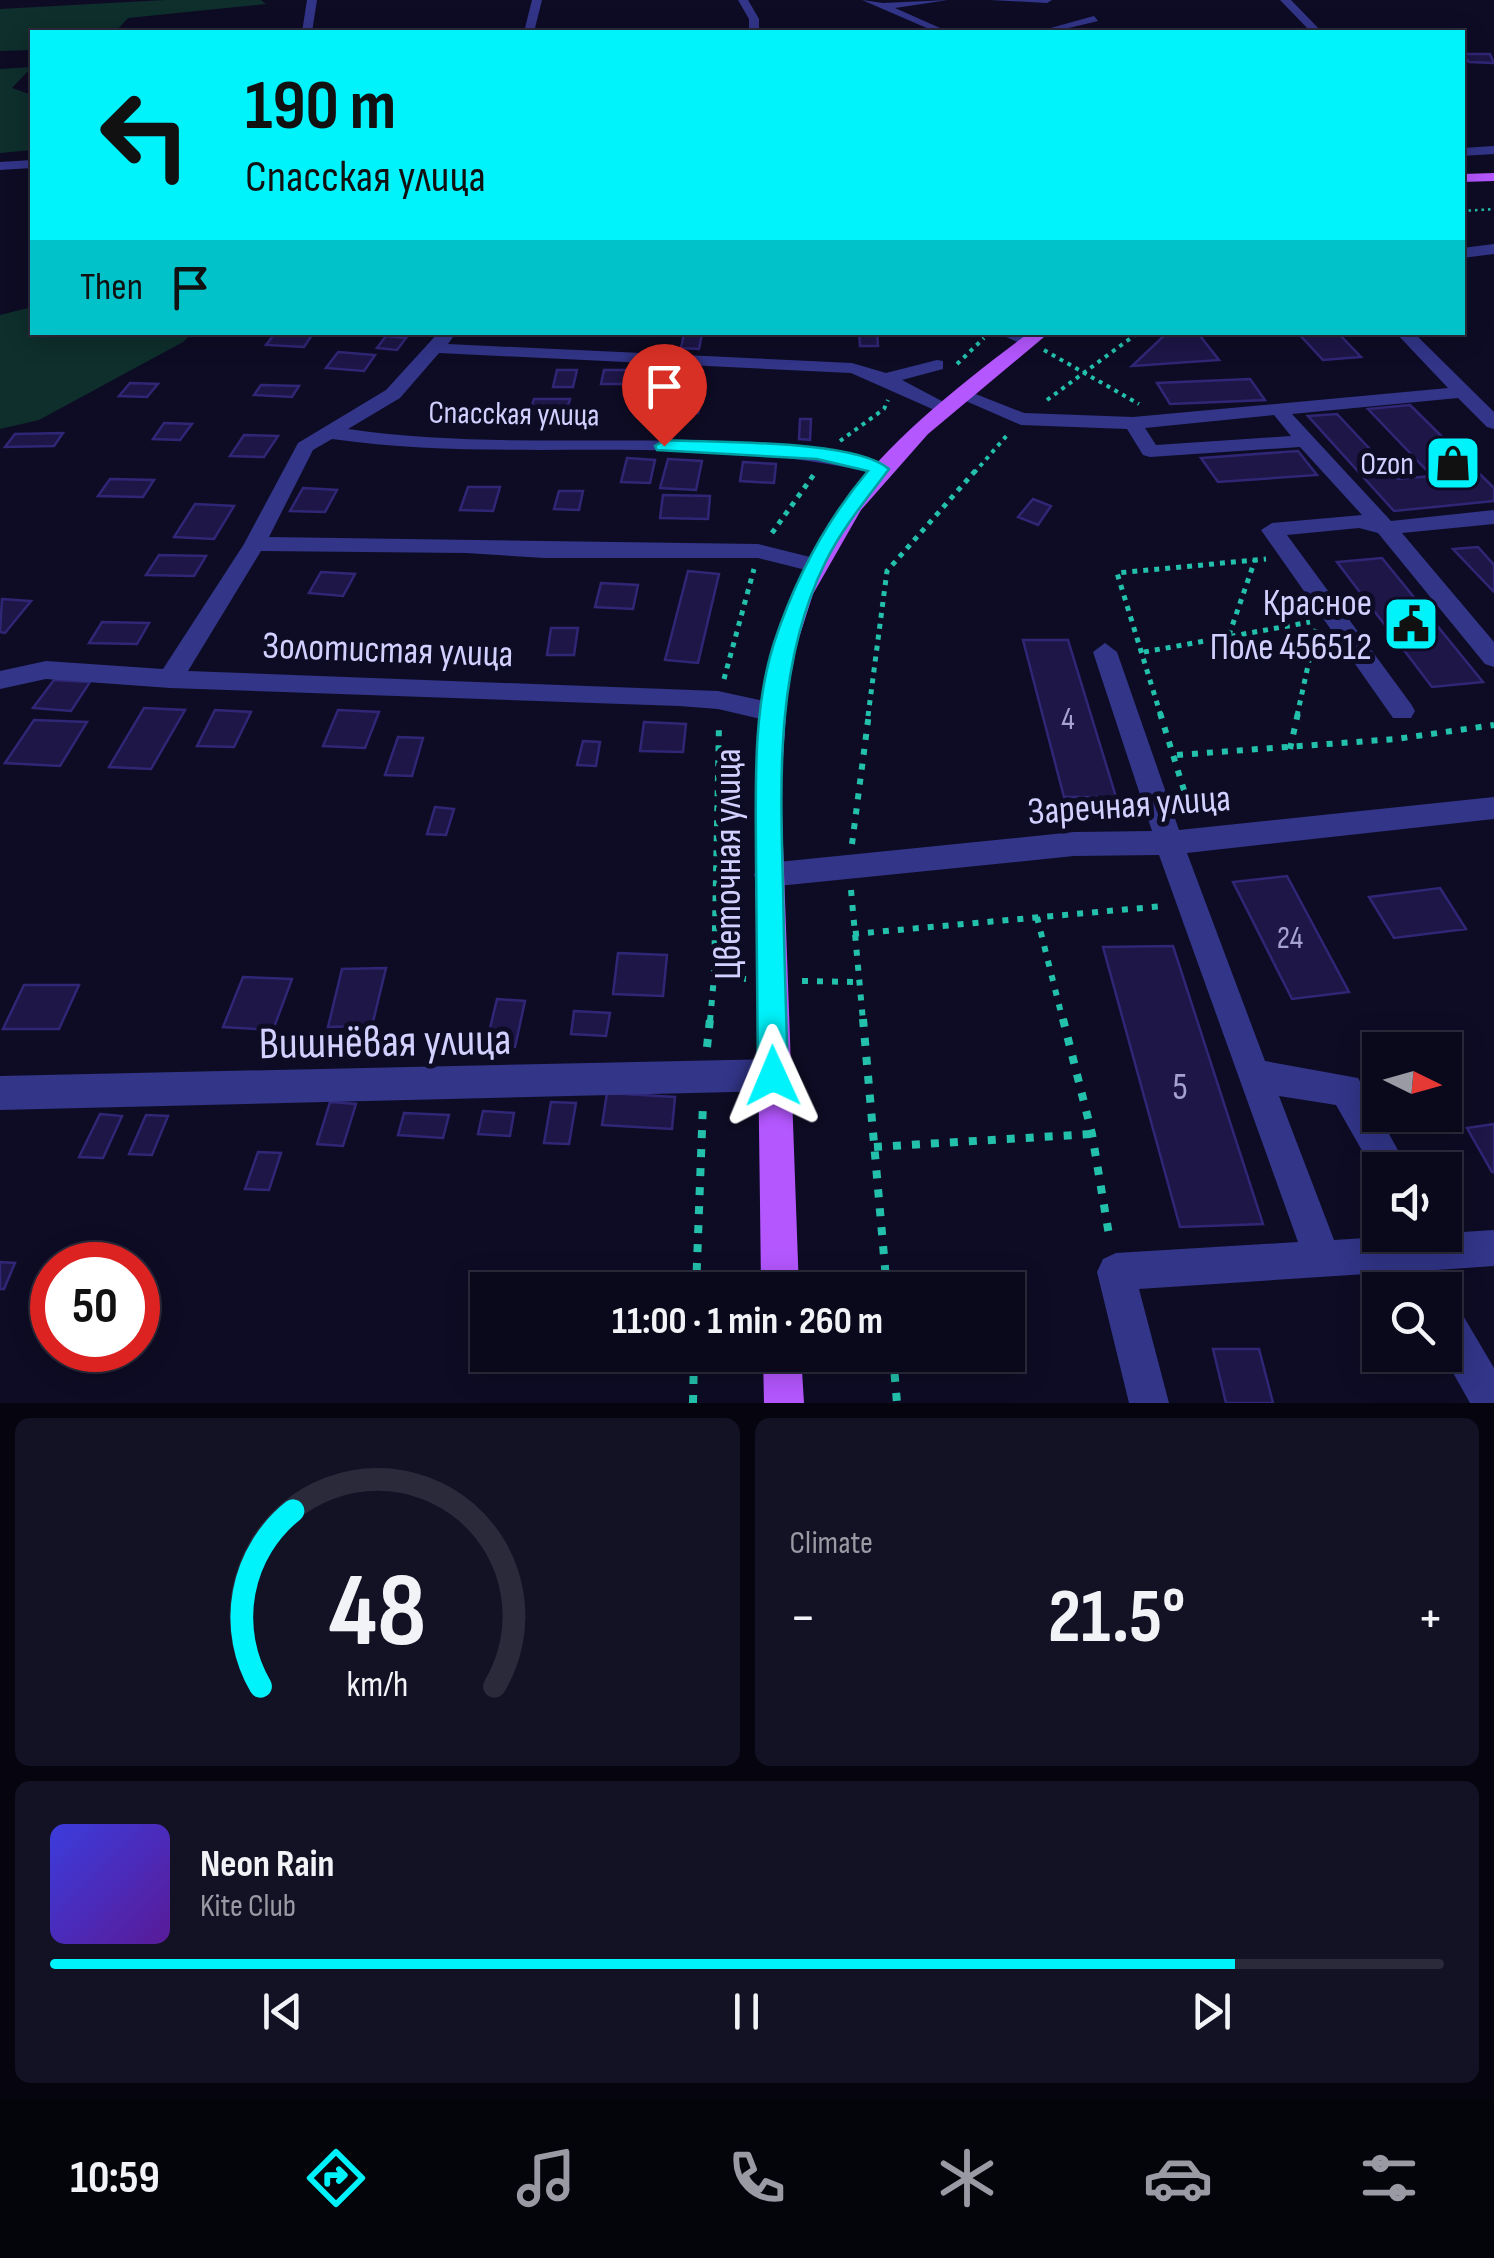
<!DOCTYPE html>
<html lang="en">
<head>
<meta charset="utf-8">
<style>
	body { margin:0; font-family:"Sofia Sans Condensed",sans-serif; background:#131225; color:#f1f3f6; height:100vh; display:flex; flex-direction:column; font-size:38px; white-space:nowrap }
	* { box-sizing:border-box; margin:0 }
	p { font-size:32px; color:#999aa3 }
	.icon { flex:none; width:55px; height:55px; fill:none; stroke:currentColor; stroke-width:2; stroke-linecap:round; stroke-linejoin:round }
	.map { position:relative; height:1403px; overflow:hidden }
	.drawer { display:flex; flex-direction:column; gap:15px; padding:15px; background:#06050f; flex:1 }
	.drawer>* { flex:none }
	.hud { position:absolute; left:30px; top:30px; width:1435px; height:305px; border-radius:0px; box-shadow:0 5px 25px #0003,0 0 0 2px #2a2a3b; background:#00f3fb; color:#111; overflow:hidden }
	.needle { width:65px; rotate:95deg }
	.fabs { position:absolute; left:1362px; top:1032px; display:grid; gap:20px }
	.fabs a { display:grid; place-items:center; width:100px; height:100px; border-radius:0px; background:#0a091c; box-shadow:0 5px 25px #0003,0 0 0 2px #2a2a3b; font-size:50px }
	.speed { position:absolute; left:30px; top:1242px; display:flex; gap:20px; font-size:50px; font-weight:700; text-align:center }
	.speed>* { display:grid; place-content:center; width:130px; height:130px; border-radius:50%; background:#0a091c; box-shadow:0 5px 25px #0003,0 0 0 2px #2a2a3b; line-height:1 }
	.speed .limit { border:15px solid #d22; background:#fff; color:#111 }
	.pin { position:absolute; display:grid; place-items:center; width:85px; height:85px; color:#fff; margin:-102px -42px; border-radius:50% 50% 50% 0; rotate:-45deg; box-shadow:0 0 10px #0007 }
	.pin .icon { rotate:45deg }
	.me { position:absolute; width:110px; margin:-55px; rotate:359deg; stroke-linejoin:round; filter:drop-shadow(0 0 8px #0008) }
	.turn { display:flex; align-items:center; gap:35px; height:210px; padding:0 50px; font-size:45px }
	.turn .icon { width:130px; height:130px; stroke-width:2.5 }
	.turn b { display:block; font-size:70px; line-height:85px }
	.then { display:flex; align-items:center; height:95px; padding:0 50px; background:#0003; gap:20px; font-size:38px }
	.big { font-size:75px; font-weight:700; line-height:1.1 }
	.drawer .card { flex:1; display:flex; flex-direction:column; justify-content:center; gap:15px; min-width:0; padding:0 35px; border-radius:15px; background:#131225 }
	.drawer .dial { align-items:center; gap:0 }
	.dial svg { height:260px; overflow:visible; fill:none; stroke:#2a2a3b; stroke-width:7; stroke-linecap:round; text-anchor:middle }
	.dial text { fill:#f1f3f6; stroke:none }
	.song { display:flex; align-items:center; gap:30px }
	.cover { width:120px; height:120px; border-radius:15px; background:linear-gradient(135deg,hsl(240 70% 55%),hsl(270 70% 35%)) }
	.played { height:10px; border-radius:5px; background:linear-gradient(90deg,#00f3fb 85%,#2a2a3b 85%) }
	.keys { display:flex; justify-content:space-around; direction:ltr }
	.heat { display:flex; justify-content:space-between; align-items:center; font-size:55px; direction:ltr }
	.drawer .tiles { flex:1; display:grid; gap:15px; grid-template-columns:1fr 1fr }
	.card:last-child { grid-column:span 2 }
	.trip { position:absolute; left:470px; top:1272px; width:555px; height:100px; border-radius:0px; background:#0a091c; box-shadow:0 5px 25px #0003,0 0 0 2px #2a2a3b; font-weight:700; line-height:100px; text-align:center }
	.dock { display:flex; height:160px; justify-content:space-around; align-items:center; background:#04040b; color:#999aa3 }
	.dock .icon { width:70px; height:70px }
	.dock .active { color:#00f3fb }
	.dock b { font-size:45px; color:#f1f3f6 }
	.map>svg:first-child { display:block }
</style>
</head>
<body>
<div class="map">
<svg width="1494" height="1403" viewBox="0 0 1494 1403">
	<rect width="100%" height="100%" fill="#0e0c25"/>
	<path fill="#0e2f2c" d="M165 0H261L266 4 128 18 115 32H32V50L0 51V9Z
		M32 67 12 88 32 95V150L0 153V69Z
		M32 307V332L192 333 183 342 39 420 0 429V315Z"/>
	<path fill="#1d1647" stroke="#302676" stroke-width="2.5" d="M1462 54H1490L1494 63 1469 62Z
		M276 332H314L304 347 266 345Z
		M859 332H877L878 346H860Z
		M1168 332H1197L1219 360 1132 366Z
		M1297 332H1337L1361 357 1323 360Z
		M684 334H702L699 349 681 348Z
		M386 336 406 338 397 350 377 348Z
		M338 352 375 355 364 371 326 368Z
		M557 370H577L573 387H553Z
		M604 370H628L625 384H601Z
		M1250 379 1265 400 1170 404 1157 383Z
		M130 383 158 384 147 397 119 396Z
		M261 385 299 386 292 397 254 395Z
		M679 394H700L698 413H677Z
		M534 399H570L566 413 530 412Z
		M1410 405 1494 488V501L1394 511 1308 416 1337 414 1398 479 1432 476 1368 409Z
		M800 419H811L810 440 799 439Z
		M164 423 192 424 180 440 153 439Z
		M63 433 54 446 5 447 15 434Z
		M244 435 278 436 264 457 230 456Z
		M1298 451 1317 475 1218 482 1201 458Z
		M627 458 655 460 650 483 621 482Z
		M668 459 702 461 696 490 660 488Z
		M743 462 776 464 774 483 740 481Z
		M110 479 154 480 143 497 98 496Z
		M468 487H500L493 511 460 510Z
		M303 488 337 490 325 512 290 511Z
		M559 491H583L579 510 554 509Z
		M663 495 710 496 708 519 660 518Z
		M1033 499 1051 506 1038 525 1018 517Z
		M195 504 234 506 214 539 174 537Z
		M1478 547 1494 565V592L1453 549Z
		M159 555 206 556 194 576 146 575Z
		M1382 558 1483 682 1432 687 1337 562Z
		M688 571 719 574 698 663 665 660Z
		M321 572 355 574 343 596 309 593Z
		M601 583 638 585 633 609 595 607Z
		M2 599 31 601 5 633 0 632Z
		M102 622 149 623 137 644 89 643Z
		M551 628H578L574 655H547Z
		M1023 640H1068L1116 797H1064Z
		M54 680 90 682 71 711 33 708Z
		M144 708 185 710 151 769 109 767Z
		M215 710 251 712 234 747 197 746Z
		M338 710 379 712 365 748 323 746Z
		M34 720 87 722 60 766 5 763Z
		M644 722 686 724 683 752 640 751Z
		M398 737 423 738 412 776 385 775Z
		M583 741 600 742 596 766 577 765Z
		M435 807 454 809 446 835 427 834Z
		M1287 876 1349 992 1292 999 1233 882Z
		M1440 888 1466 929 1394 938 1369 897Z
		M1173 946 1263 1224 1180 1227 1103 947Z
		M618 953 667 955 663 996 613 994Z
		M386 968 372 1026 328 1027 342 969Z
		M243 977 292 979 273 1030 223 1027Z
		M24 985H79L59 1029H3Z
		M497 999 525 1001 515 1047 486 1045Z
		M574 1011 610 1013 606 1036 571 1034Z
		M607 1093 675 1097 672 1129 602 1125Z
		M330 1102 356 1104 343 1146 317 1144Z
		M551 1102 576 1103 569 1144 544 1143Z
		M483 1111 514 1113 510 1136 478 1134Z
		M404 1113 449 1115 443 1138 398 1135Z
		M100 1114 122 1116 103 1158 79 1157Z
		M146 1115 168 1116 152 1155 129 1154Z
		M1494 1124V1172H1492L1467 1128Z
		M258 1152 281 1153 269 1190 245 1189Z
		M0 1262 15 1263 4 1289H0Z
		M558 1281 613 1282 612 1290H557Z
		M1213 1349H1259L1273 1403H1226Z"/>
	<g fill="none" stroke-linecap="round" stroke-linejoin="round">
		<path stroke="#23c0ac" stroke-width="2.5" stroke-dasharray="2.5 4" stroke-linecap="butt" d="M1462 211 1494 209"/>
		<path stroke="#23c0ac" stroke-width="4" stroke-dasharray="4 5" stroke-linecap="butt" d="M1044 350 1139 404
			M957 364 984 338
			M1047 400 1139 332
			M840 441 884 409 888 400
			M974 473 1009 433"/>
		<path stroke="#23c0ac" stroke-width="5" stroke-dasharray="5 6" stroke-linecap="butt" d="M772 533 815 473
			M1229 635 1255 560
			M1144 652 1310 622
			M724 679 754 569
			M868 716 887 571 976 470
			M1161 716 1117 573 1266 559
			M1297 716 1316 629"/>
		<path stroke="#23c0ac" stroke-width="6" stroke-dasharray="6 9" stroke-linecap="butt" d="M1160 713 1192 816
			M1290 749 1298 713
			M1177 755 1396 739 1494 725
			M852 844 869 713
			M851 890 863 1021
			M1037 917 1063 1021
			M853 934 1164 906
			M714 977 746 979
			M802 981 858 982
			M710 1021 714 977 719 724"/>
		<path stroke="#23c0ac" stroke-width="8" stroke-dasharray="8 11" stroke-linecap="butt" d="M863 1019 887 1290
			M1063 1019 1092 1134 1110 1241
			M707 1047 710 1019
			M874 1147 1092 1134
			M696 1290 703 1103
			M893 1355 897 1403
			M693 1403 694 1355"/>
		<path fill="#323588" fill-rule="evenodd" d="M307 0H317L312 32H302Z
			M532 0H542L534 32H524Z
			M738 0H748L759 19V32H749V19Z
			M862 0 883 3 948 0 895 8 949 32H936Z
			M990 0H1052L1047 3Z
			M1280 0H1291L1322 32H1311Z
			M1094 16 1098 21 1052 32H1036Z
			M1494 146V154L1462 156V148Z
			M32 160V168L0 170V162Z
			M1494 244V254L1462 258V248Z
			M995 332H1020L1038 342 1029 347Z
			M1395 332H1413L1494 412V429L1487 427 1458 398 1292 414 1391 521 1494 510V524L1402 533 1494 642V667L1485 664 1378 533 1359 528 1287 535 1411 704 1415 711 1411 718H1393L1261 530 1272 523 1362 515 1300 447 1150 457 1143 455 1127 429 1021 425 952 395 961 389 968 391 1024 413 1133 417 1448 388ZM1274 415 1291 436 1156 445 1145 428Z
			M438 333H450L453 337 448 344 852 363 886 373 937 360 943 361V369L902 380 955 408 946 414 939 412 851 373 439 353 400 398 348 429C459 445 571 439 683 441 753 442 821 444 887 465L890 469 880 475C702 430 514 465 332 439L313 450 269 537 758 544 822 560 825 565 814 572 758 558H544L466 553 261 551 188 671 718 691 782 705 786 712 782 719 773 722 718 709 679 706 170 688 46 679 0 689V671L46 661 163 669 244 544 298 443 386 390Z
			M1105 643 1117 652 1179 830 1494 797V819L1187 853 1265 1061 1358 1078 1409 1170H1380V1182L1336 1105 1279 1096 1334 1240 1494 1230V1266L1437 1270 1447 1290 1445 1294V1290H1407L1397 1272 1139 1289 1169 1403H1129L1097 1272 1103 1259 1116 1253 1298 1242 1159 855 1074 856 768 887 758 884 754 875 758 866 768 863 1074 832 1152 831 1093 652Z
			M773 1059 785 1063 789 1075 785 1087 773 1091 0 1110V1076Z
			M1445 1301 1458 1307 1494 1368V1403H1470L1443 1355Z"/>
		<path fill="#b457ff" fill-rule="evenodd" d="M1494 173V181L1462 182V174Z
			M1030 332H1050L928 434 861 510 813 594 797 644 787 697 781 788 799 1290H761C760 1182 758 1073 757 965 755 823 743 679 813 551 862 460 949 393 1030 332Z
			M763 1355H801L804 1403H764Z"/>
	</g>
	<path fill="#00f3fb" stroke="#009ea3" stroke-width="2.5" d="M664 440C713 443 855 439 889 469 866 500 842 528 825 563 776 663 780 776 783 885 784 948 786 1012 788 1076L783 1086 773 1090 762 1086 758 1076C757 1004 757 933 756 862 756 791 752 712 774 643 795 579 825 522 868 471L817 459 657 450 655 446Z"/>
	<defs>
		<g id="shop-square" transform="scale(2.875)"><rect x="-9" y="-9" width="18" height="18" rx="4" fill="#00f3fb" stroke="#0e0c25"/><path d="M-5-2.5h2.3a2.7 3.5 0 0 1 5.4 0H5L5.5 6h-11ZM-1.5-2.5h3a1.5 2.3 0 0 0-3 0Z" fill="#111"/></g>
		<g id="civic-square" transform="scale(2.875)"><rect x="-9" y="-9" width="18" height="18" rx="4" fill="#00f3fb" stroke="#0e0c25"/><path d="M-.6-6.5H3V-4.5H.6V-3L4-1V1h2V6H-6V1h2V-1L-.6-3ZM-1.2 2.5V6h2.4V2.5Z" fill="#111"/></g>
	</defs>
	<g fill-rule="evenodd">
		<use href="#shop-square" x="1453" y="463"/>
		<use href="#civic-square" x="1411" y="624"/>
	</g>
	<g text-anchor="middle" stroke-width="10" stroke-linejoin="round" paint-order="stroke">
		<g font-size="32" fill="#d2d0ff" stroke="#0e0c25">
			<text transform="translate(514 413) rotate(1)" y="11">Спасская улица</text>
		</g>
		<g font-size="32" fill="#d2d0ff" stroke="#0e0c25" text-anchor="end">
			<text x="1414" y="474">Ozon</text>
		</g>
		<g font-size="32" fill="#a5a2d1">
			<text x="1068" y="729">4</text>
			<text x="1290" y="948">24</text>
		</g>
		<g font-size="38" fill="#d2d0ff" stroke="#0e0c25" text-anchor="end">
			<text x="1372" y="615">Красное<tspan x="1372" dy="44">Поле 456512</tspan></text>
		</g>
		<g font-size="38" fill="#d2d0ff" stroke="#0e0c25">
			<text transform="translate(388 649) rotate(2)" y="13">Золотистая улица</text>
			<text transform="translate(1129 804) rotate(-4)" y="13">Заречная улица</text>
			<text transform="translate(727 864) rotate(-90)" y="13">Цветочная улица</text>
		</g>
		<g font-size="38" fill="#a5a2d1">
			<text x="1180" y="1099">5</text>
		</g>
		<g font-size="45" fill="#d2d0ff" stroke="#0e0c25">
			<text transform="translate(385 1040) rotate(-1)" y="16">Вишнёвая улица</text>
		</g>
	</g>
</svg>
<div class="fabs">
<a><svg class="needle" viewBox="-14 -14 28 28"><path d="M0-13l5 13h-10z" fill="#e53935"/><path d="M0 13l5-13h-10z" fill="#999aa3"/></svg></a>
<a><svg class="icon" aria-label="sound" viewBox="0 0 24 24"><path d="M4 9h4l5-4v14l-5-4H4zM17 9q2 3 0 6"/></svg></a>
<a><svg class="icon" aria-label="search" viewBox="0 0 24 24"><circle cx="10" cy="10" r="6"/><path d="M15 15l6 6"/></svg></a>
</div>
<div class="speed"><div class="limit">50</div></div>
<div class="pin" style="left:664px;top:446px;background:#d93025"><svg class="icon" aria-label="arrive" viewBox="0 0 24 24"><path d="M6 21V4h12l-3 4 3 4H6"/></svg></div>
<svg class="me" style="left:773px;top:1076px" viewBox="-20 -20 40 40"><path d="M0-17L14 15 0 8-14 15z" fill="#00f3fb" stroke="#fff" stroke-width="4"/></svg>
<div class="trip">11:00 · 1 min · 260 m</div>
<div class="hud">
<div class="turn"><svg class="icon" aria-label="left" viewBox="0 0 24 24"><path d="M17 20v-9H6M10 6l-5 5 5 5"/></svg><div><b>190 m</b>Спасская улица</div></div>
<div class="then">Then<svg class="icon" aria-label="arrive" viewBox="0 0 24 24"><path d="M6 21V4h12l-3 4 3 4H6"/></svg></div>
</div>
</div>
<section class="drawer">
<div class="tiles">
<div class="card dial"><svg viewBox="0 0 100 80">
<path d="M14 69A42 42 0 1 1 86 69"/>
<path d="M14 69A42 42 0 0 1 24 15" stroke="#00f3fb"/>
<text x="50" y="56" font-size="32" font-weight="700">48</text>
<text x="50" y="72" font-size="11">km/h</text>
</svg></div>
<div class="card"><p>Climate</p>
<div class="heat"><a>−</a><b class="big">21.5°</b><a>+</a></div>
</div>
<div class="card">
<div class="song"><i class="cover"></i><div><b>Neon Rain</b><p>Kite Club</p></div></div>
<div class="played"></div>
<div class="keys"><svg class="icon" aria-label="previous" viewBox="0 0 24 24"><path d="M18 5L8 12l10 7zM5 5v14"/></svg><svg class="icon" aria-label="pause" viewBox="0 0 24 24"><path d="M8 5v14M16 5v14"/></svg><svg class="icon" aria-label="next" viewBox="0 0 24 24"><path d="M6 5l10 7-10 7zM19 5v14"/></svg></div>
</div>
</div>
</section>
<nav class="dock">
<b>10:59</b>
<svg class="icon active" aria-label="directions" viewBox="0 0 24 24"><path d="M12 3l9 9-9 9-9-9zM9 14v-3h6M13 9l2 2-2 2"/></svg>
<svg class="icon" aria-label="music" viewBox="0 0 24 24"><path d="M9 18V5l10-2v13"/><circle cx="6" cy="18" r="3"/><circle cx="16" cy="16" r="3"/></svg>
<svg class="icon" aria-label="phone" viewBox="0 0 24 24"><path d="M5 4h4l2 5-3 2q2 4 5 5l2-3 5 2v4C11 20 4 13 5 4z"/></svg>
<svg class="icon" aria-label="climate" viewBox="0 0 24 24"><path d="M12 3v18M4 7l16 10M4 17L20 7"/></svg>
<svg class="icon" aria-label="car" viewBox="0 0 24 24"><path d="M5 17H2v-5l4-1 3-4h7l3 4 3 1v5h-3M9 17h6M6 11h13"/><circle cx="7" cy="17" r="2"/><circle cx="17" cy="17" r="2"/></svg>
<svg class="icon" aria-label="filters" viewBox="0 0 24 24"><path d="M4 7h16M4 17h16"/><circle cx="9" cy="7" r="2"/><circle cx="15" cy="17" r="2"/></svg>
</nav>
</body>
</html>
